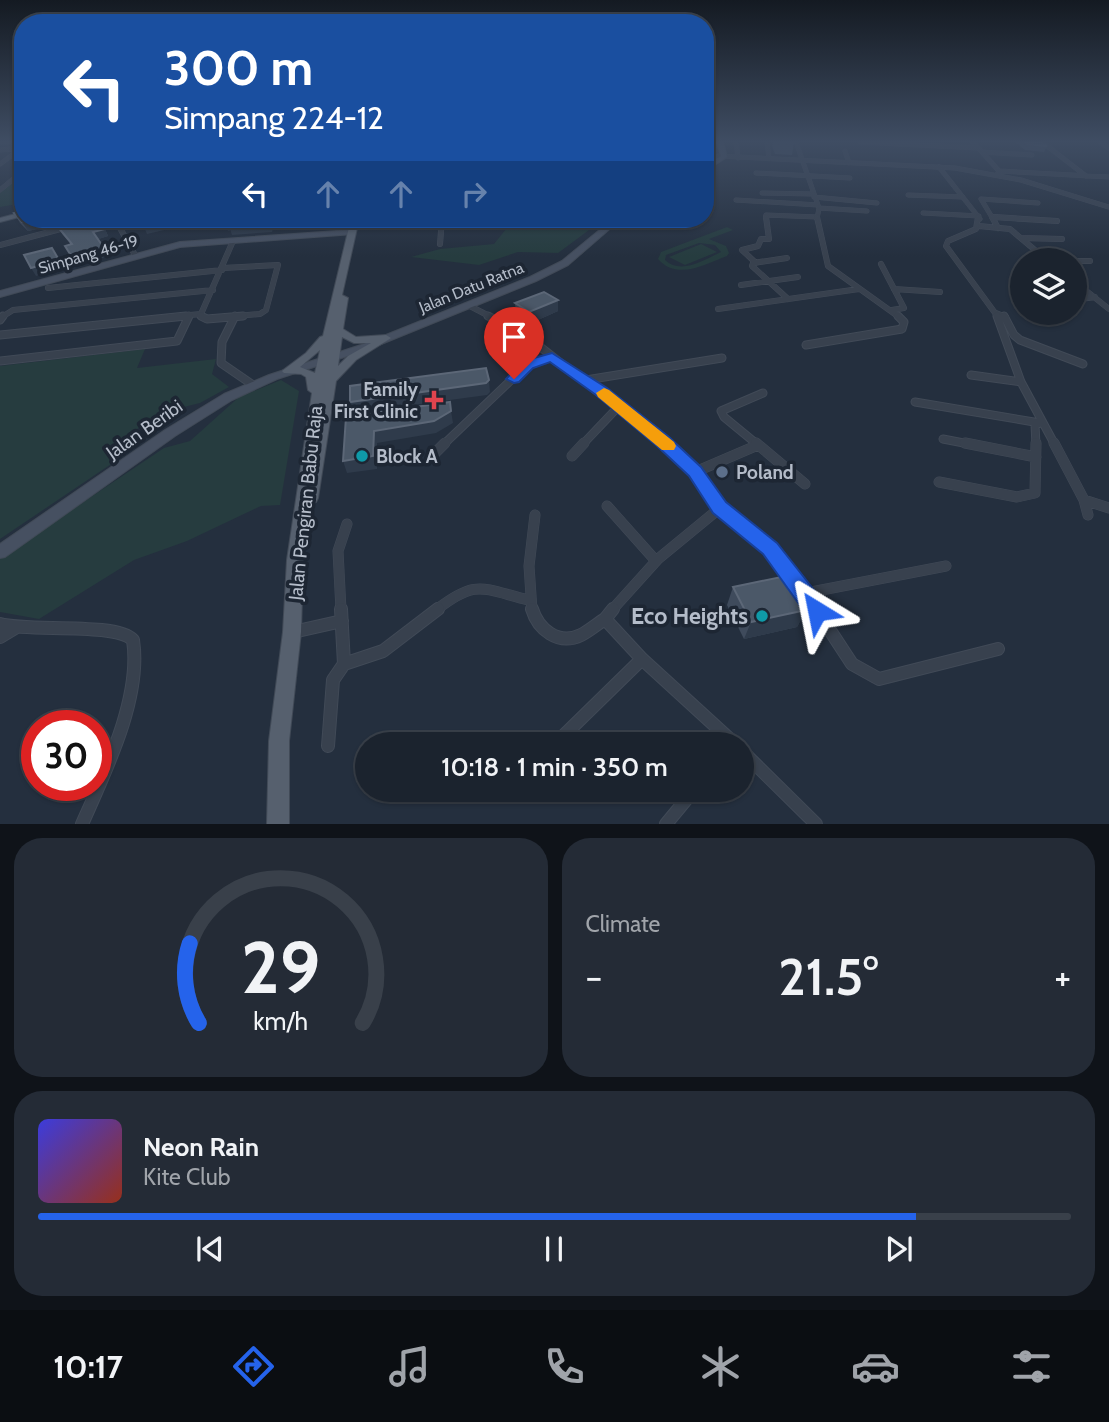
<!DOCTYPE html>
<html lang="en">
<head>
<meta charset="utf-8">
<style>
	body { margin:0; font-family:Cabin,sans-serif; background:#242b36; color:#f1f3f6; height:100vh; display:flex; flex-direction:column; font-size:26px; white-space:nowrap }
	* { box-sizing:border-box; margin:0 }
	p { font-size:23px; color:#a0a4aa }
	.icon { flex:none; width:38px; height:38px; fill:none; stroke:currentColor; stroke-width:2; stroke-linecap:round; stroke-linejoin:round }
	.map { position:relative; height:824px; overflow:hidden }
	.panel { display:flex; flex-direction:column; gap:14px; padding:14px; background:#0f1319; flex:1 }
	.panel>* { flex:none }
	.guide { position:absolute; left:14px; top:14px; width:700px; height:214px; border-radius:28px; box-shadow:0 2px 5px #0004,0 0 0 2px #39404a; background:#1a4fa0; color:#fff; overflow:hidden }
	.buttons { position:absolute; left:1010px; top:248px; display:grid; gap:14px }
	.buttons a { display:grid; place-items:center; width:77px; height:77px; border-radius:50%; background:#1b232e; box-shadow:0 2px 5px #0004,0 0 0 2px #39404a; font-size:35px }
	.speed { position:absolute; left:21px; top:710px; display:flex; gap:14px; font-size:35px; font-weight:700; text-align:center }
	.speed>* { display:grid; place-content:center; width:91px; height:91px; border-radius:50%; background:#1b232e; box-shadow:0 2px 5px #0004,0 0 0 2px #39404a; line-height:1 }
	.speed .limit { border:10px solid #d22; background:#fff; color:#111 }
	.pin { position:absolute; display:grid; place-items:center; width:60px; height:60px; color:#fff; margin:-72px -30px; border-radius:50% 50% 50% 0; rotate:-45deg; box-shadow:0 0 7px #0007 }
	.pin .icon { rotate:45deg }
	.me { position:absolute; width:77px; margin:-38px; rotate:325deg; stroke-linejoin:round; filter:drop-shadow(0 0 5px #0008) }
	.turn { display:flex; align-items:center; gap:24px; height:147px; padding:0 35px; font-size:32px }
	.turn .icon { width:91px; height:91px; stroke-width:2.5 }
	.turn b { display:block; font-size:49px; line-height:60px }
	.lanes { display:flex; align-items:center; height:66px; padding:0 35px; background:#0003; justify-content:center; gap:35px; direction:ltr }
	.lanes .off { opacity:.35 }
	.big { font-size:52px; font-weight:600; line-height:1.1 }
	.panel .tile { flex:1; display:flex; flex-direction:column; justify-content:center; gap:10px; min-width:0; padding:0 24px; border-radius:28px; background:#242b36 }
	.panel .dial { align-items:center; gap:0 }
	.dial svg { height:182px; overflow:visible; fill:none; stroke:#39404a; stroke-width:7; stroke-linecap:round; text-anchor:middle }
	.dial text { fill:#f1f3f6; stroke:none }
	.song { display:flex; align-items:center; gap:21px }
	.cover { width:84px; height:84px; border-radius:10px; background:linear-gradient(135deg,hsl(240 70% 55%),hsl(10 70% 35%)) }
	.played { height:7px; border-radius:4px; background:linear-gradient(90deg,#2563eb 85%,#39404a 85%) }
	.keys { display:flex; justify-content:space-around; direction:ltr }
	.heat { display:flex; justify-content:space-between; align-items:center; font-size:38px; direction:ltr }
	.panel .tiles { flex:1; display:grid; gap:14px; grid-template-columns:1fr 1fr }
	.tile:last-child { grid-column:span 2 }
	.trip { position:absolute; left:355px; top:732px; width:399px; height:70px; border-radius:35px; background:#1b232e; box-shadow:0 2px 5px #0004,0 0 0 2px #39404a; font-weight:600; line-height:70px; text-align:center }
	.dock { display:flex; height:112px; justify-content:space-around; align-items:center; background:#0b0e12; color:#a0a4aa }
	.dock .icon { width:49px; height:49px }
	.dock .selected { color:#2563eb }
	.dock b { font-size:32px; color:#f1f3f6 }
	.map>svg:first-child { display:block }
</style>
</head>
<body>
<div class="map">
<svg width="1109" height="824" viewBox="0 0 1109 824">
	<rect width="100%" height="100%" fill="#242f3e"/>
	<path fill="#263c3f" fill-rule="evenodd" d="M23 174V203L0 207V193Z
		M514 219H604L558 253 518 252 479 265 411 257 440 249 494 244Z
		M727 227 733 230 709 239 726 246 729 253 727 256C706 264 677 281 658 259L661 252ZM699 243 715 245 721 252C704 260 681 275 665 260L666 255Z
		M701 244 717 252 685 265 669 257Z
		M145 349 137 368 216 359 212 374 229 387 200 403 172 410 138 428 129 452 0 539V366Z
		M281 380 299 391 280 505 261 506 187 541 134 560 39 619 0 612V558L164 448 190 441 239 397Z"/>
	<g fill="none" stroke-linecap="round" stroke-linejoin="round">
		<g stroke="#414a57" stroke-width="5">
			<path id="street-far4" d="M0 142H9
				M736 142 738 158
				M767 142 769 159
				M796 142 819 208 817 219
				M860 142 978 148
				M973 142 999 171 997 175
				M1042 142 1086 176
				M1100 142 1109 148
				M0 150 21 148
				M845 151 849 163
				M982 152 1032 155
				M718 156 955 168 1021 180 1109 207
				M0 164 23 147
				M939 167 980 219
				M1000 171 1109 177
				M756 173 850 178
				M0 190 23 171
				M762 193 814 194
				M908 195 963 197
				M814 197 877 203
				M736 200 818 205
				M819 208 867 211
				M923 213 979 216
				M994 217 1021 219
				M766 219V215L817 217
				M993 219 981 199 1038 203"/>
		</g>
		<g stroke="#414a57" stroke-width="6">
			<path id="street-far3" d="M817 217 828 266 899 317
				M978 217 976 229 948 241 946 246 998 317
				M992 217 998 228
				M994 217 1057 221
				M115 219 135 255
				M88 223 103 219
				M979 226 1010 229 1048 261
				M1021 238 1062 239
				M440 244 442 219
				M0 245 68 227
				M787 258 753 263 752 266 788 299
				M1048 260 1066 261
				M1074 261H1090
				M756 263 742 250 758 246 761 239H769L766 217
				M881 264 904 308 892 310
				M223 268 278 265 266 310 260 314 225 317
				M1074 281 1109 309
				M741 285 798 277
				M48 288 222 270
				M894 289 940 292
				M1074 300 1095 297
				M468 305 491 317
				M718 309 859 289
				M996 313 1006 317
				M201 314 233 241
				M2 317 13 310 213 290
				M169 317 201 314 202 317"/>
		</g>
		<g stroke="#414a57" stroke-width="9">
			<path id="street-far2" d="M201 316 207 319 243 316
				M235 316 222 342 221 363 253 385
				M488 316 525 335 666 445
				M997 316 1021 382 1055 445
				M1004 316 1014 335 1020 340 1083 364
				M0 320 3 316
				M0 335 186 316
				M806 345 902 329 904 322 898 316
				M0 361 177 341 189 316
				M971 375 1021 382
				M586 380 722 358
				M915 402 1040 423
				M943 439 974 445
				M443 445 528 364 552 357
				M582 445 619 406
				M758 445 724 417 721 411 763 393
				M1036 445 1035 425 1040 423"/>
		</g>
		<g stroke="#414a57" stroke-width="11">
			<path id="street-far1" d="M664 443 695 472 720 508 770 549 817 610
				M756 443 805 484
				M965 443 1036 457
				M1054 443 1084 500 1088 515
				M432 456 445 443
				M572 456 584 443
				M695 472 758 445
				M939 482 1017 497 1035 493 1036 443
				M1084 500 1109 508
				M607 506 656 561
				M806 593 946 566
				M341 610 338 551 347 524
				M436 610C476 579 481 588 528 600
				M532 610 529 566 535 515
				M612 610 658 559 720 508"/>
		</g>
		<g stroke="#414a57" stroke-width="14">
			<path id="street" d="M532 609C538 629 558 646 581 635 589 631 597 624 605 619
				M613 609 605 619 642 659 735 744
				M816 609 852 664 879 679 998 649
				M0 624C28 632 116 622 133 640 142 698 105 772 82 824
				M293 632 342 621
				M0 637 15 628
				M344 664 383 651 438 609
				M555 744 642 659
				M328 746 333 680 344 664 341 609
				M742 751 816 824
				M666 824 695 789"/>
		</g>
		<g stroke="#414a57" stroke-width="2">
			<path id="secondary" d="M717 142H723L727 157 705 171V166L721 156Z
				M613 219H621L568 265 536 281 369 349 277 379 232 400 175 436 5 557 0 558V544L165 430 224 394 269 375 361 345 530 277 562 261Z
				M351 230 355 232 354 234 180 247 0 297V291L180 242Z"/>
		</g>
		<g stroke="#414a57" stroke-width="2">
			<path id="primary" d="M23 212V216L0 222V218Z
				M351 219H359L342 295 348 298 343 329 356 337 386 335 391 338 356 360 336 381 318 498 316 502 310 503 303 560 301 632 289 741V824H267L269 741 283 632 287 560 312 393 308 390 306 377 301 374 284 373 282 371 306 353 320 337 323 336ZM342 337 354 343H371L348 356 338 366ZM320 350 315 373 300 367Z"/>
		</g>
		<use href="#street-far4" stroke="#38414e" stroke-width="4.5"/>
		<use href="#street-far3" stroke="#38414e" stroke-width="5"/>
		<use href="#street-far2" stroke="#38414e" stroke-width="7"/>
		<use href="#street-far1" stroke="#38414e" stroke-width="10"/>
		<use href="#street" stroke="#38414e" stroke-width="12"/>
		<use href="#secondary" fill="#465061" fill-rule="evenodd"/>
		<use href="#primary" fill="#56606e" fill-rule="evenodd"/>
	</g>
	<path fill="#3f4b5c" d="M773 142H794L792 155 775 154 772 146Z
		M1015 142H1040L1047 146 1044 152 1025 150Z
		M14 213 23 219H82L28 231 20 223Z
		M58 227 105 229 108 236 98 239 108 256 76 265 65 246 71 244 63 235Z
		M515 303 558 311 529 324 516 314Z
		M733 587 806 610 797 627 744 639 727 605Z"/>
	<path fill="#2f3b4b" d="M35 219H82L28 231 22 222Z
		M273 219 275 224 272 232 232 235 230 229Z
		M170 221 173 228 147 234 144 227Z
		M105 229 108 236 96 240 93 232Z
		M104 248 108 256 76 265 72 257Z
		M59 260 63 268 36 276 31 268Z
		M558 300V311L529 324V312Z
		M489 380 490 392 487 395 353 413 350 402Z
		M451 411 453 423 436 433 377 443V469L347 473 343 461 374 431Z
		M806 610 797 627 744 639 751 622Z"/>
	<path fill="#4b5868" stroke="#5c6777" stroke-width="2" d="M1026 142H1040L1047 146 1028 144Z
		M23 211V219H35L22 222 14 213Z
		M93 219H95L105 229 93 232 104 248 72 257 65 246 72 244 58 227Z
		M139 219H169L170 221 144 227Z
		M253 219H273L270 225 230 229 235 220Z
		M52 248 59 260 31 268 24 255Z
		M544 292 558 300 529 312 515 303Z
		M486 368 489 380 486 383 350 402V386Z
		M450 402 451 411 434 421 374 431 373 456 343 461 346 417Z
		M786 576 806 610 751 622 733 587Z"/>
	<linearGradient id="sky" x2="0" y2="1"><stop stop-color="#141a22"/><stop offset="0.55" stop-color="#3f4d63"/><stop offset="1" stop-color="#3f4d63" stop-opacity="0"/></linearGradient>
	<rect width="1109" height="257" fill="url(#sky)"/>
	<path fill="#2563eb" stroke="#184099" stroke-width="2" d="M552 353 607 388 669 437 701 467 726 502 777 543 825 604 828 611 825 618 817 621 809 618 763 554 713 513 689 476 657 446 596 395 550 362 533 368 519 382 514 383 506 379 523 361Z"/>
	<path fill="#f59e0b" d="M604 388 609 390 674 442 676 446 674 450H662L598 397 596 393Z"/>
	<path fill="#e0444e" stroke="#1d2633" stroke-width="2.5" d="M430.5 389.5h7v7h7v7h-7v7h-7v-7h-7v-7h7z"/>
	<g fill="#0f9aa8" stroke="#1d2633" stroke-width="2.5">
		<circle cx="362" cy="456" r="7"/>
		<circle cx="762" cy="616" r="7"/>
	</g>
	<circle fill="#5c6f8a" stroke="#1d2633" stroke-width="2.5" cx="722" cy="472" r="7"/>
	<g text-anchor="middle" stroke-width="7" stroke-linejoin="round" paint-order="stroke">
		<g font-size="16" fill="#b4bcc9" stroke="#1d2633">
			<text transform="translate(88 254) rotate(-16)" y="6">Simpang 46-19</text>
			<text transform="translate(471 287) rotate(-22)" y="6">Jalan Datu Ratna</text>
		</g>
		<g font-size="19" font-weight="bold" fill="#b4bcc9" stroke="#1d2633" text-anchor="start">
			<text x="418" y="396" text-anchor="end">Family<tspan x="418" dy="22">First Clinic</tspan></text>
			<text x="376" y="463">Block A</text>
			<text x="736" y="479">Poland</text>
		</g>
		<g font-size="19" fill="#b4bcc9" stroke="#1d2633">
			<text transform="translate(144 429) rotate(-35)" y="7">Jalan Beribi</text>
			<text transform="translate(305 503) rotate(-84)" y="7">Jalan Pengiran Babu Raja</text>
		</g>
		<g font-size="23" font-weight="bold" fill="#b4bcc9" stroke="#1d2633" text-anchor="end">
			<text x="748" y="624">Eco Heights</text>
		</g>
	</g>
</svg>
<div class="buttons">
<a><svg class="icon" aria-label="layers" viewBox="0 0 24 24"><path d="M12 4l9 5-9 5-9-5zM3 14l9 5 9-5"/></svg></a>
</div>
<div class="speed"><div class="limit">30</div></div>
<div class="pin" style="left:514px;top:379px;background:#d93025"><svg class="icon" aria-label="arrive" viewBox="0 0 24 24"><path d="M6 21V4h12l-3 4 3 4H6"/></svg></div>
<svg class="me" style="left:817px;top:611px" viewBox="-20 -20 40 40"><path d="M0-17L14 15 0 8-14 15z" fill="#2563eb" stroke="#fff" stroke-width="4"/></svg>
<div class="trip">10:18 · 1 min · 350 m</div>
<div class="guide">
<div class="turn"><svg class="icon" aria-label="left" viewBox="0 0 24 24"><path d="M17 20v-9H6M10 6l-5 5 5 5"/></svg><div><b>300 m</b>Simpang 224-12</div></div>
<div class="lanes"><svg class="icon" aria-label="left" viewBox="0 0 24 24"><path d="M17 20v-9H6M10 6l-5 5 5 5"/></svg><svg class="icon off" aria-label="ahead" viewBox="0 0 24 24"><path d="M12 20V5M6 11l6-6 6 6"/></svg><svg class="icon off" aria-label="ahead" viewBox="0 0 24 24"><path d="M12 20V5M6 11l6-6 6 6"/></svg><svg class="icon off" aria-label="right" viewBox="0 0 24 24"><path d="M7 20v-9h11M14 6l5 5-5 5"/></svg></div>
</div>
</div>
<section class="panel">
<div class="tiles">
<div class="tile dial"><svg viewBox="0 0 100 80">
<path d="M14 69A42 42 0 1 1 86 69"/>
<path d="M14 69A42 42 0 0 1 10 34" stroke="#2563eb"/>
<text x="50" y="56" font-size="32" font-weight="700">29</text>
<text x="50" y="72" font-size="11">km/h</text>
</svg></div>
<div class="tile"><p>Climate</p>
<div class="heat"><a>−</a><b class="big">21.5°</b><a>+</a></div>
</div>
<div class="tile">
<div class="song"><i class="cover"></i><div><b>Neon Rain</b><p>Kite Club</p></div></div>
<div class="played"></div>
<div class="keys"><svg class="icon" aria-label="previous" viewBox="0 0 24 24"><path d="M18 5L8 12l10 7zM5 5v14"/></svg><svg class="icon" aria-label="pause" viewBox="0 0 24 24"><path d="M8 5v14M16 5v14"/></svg><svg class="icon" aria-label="next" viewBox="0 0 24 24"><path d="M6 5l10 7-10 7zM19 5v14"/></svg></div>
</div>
</div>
</section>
<nav class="dock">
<b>10:17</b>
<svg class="icon selected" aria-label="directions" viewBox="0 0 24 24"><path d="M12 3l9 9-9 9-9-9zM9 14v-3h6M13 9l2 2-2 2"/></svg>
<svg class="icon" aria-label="music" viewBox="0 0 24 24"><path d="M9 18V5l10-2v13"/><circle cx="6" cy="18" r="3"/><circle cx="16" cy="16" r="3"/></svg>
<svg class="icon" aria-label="phone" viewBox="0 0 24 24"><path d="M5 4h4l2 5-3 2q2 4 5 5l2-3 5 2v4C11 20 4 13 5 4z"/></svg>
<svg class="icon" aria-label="climate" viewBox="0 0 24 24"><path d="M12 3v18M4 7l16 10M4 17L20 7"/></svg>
<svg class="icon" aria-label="car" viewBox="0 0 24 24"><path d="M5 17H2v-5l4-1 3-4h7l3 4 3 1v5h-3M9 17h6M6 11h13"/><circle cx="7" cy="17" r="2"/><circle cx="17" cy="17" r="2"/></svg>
<svg class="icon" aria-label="filters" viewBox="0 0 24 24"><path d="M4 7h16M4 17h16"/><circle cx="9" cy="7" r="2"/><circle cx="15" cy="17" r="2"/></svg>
</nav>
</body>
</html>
